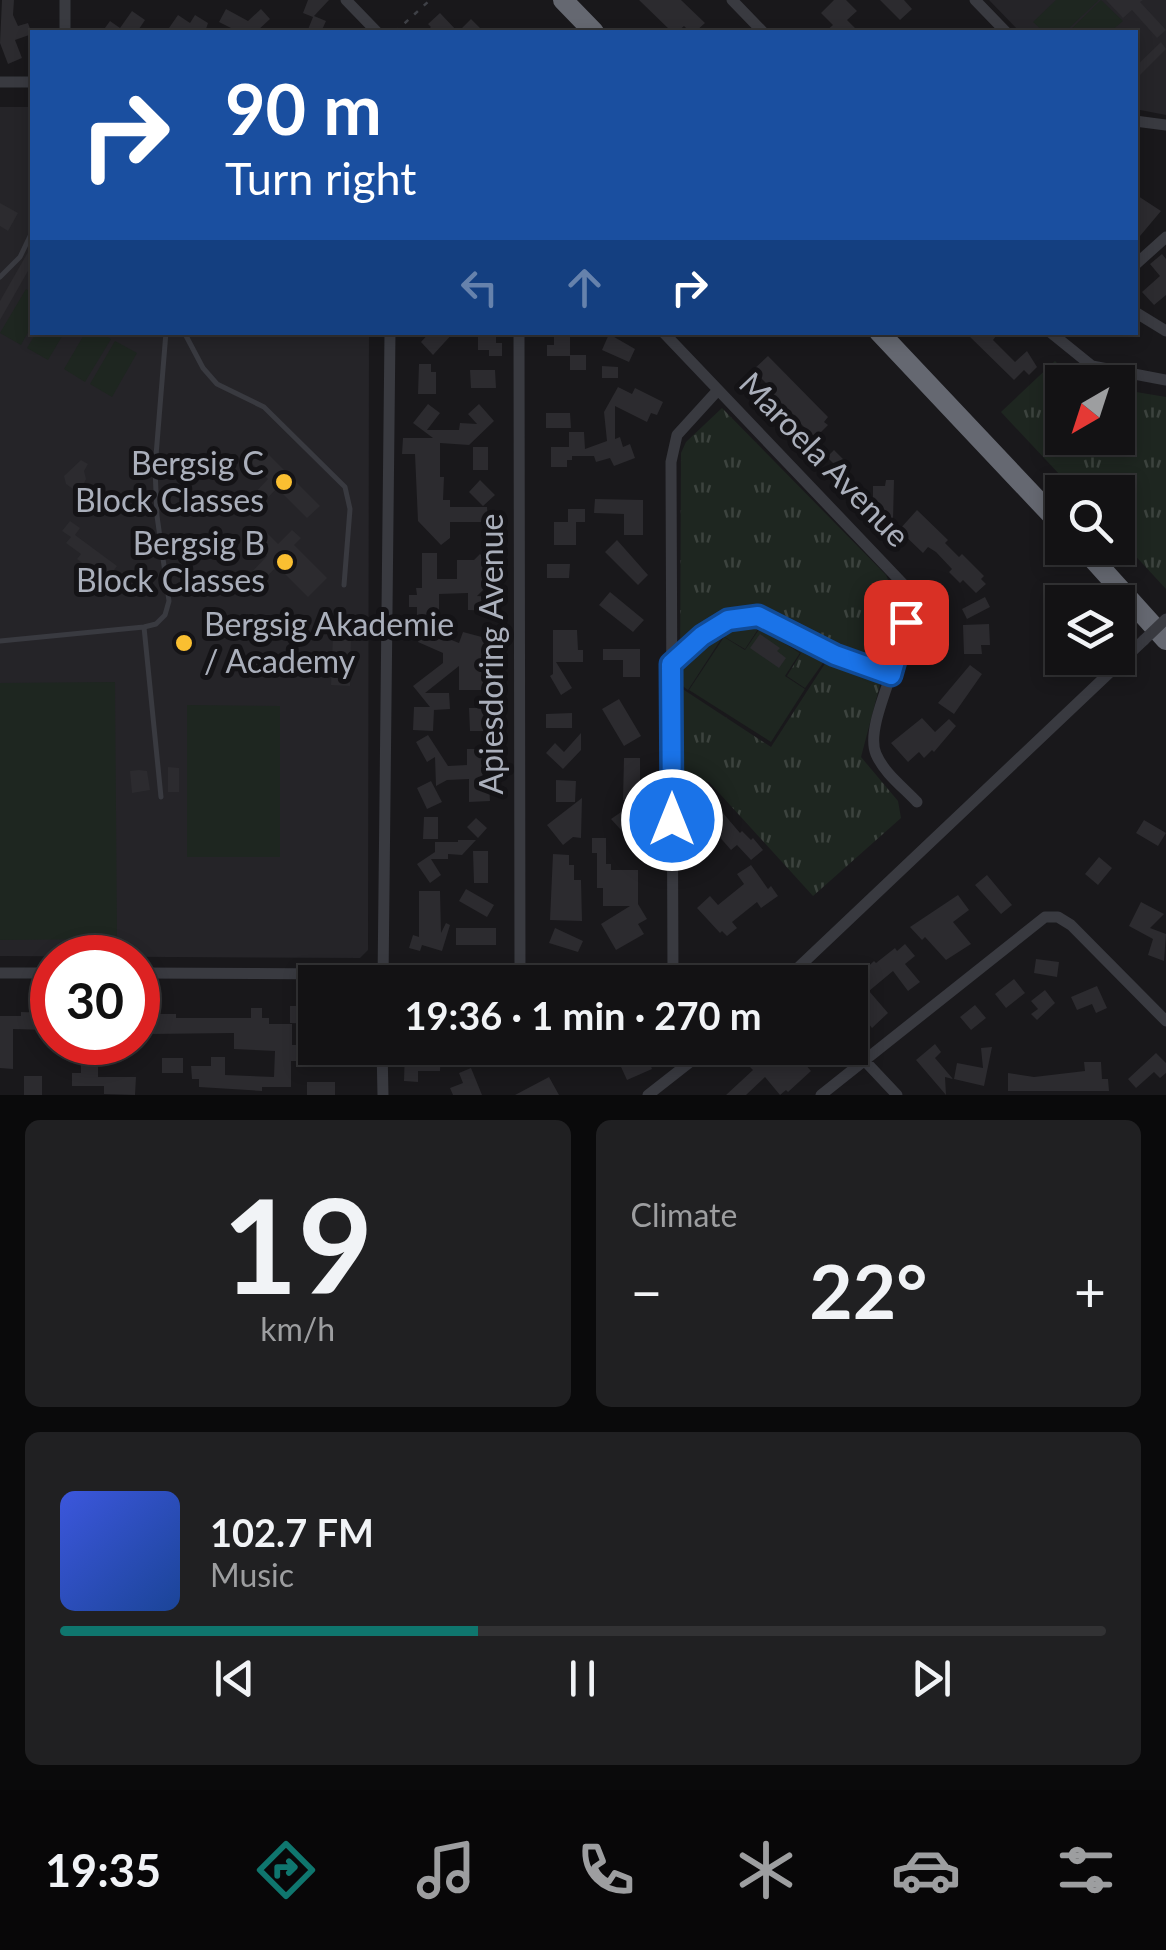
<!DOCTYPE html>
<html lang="en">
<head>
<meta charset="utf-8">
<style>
	body { margin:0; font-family:Lato,sans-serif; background:#202022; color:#f1f3f6; height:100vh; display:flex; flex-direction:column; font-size:38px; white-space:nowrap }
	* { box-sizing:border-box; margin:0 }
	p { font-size:32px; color:#9d9ea0 }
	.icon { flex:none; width:55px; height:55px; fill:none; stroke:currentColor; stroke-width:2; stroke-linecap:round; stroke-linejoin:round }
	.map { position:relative; height:1095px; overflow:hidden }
	.drawer { display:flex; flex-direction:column; gap:25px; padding:25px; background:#0a0a0b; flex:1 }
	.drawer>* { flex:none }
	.guide { position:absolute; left:30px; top:30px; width:1108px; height:305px; border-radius:0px; box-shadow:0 5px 15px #0003,0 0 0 2px #323234; background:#1a4fa0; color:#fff; overflow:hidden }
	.needle { width:65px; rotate:219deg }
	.buttons { position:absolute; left:1045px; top:365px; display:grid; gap:20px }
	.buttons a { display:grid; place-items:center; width:90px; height:90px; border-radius:0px; background:#131214; box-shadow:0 5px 15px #0003,0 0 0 2px #323234; font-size:50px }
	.speed { position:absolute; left:30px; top:935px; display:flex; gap:20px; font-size:50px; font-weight:700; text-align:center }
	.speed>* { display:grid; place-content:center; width:130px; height:130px; border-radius:50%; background:#131214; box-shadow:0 5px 15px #0003,0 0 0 2px #323234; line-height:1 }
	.speed .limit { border:15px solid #d22; background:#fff; color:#111 }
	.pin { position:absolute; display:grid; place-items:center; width:85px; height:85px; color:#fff; margin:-42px; border-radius:20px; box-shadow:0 5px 15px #0006 }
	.me { position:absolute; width:110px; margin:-55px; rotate:0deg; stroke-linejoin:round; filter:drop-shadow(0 0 8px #0008) }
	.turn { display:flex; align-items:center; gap:35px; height:210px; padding:0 30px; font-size:45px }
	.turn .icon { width:130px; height:130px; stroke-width:2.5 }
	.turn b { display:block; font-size:70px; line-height:85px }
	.lanes { display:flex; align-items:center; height:95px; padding:0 30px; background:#0003; justify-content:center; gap:50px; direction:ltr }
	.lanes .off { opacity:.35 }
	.big { font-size:75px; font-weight:700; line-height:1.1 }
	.drawer .widget { flex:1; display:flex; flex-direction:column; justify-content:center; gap:15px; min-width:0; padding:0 35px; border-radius:15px; background:#202022 }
	.drawer .dial { align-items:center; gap:0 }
	.dial b { font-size:130px; line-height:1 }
	.song { display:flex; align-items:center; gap:30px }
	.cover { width:120px; height:120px; border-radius:15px; background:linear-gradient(135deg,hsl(230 70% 55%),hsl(220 70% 35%)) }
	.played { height:10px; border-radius:5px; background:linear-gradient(90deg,#0f766e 40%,#323234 40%) }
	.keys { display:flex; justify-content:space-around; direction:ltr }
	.heat { display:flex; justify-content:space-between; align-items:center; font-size:55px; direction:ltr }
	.drawer .tiles { flex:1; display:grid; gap:25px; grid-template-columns:1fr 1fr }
	.widget:last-child { grid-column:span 2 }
	.trip { position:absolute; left:298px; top:965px; width:570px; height:100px; border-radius:0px; background:#131214; box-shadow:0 5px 15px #0003,0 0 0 2px #323234; font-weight:700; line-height:100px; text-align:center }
	.menu { display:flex; height:160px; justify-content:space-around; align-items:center; background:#080708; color:#9d9ea0 }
	.menu .icon { width:70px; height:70px }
	.menu .selected { color:#0f766e }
	.menu b { font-size:45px; color:#f1f3f6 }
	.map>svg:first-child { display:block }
</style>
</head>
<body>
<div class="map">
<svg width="1166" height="1095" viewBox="0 0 1166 1095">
	<defs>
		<pattern id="grass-tufts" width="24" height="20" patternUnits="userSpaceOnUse" patternTransform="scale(2.5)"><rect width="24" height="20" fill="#1e2620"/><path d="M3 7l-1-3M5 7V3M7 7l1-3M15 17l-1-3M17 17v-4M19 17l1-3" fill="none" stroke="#3c433e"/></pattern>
	</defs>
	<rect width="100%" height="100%" fill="#19181b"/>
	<path fill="#252428" d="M989 0H1166V115L1135 109V32H1020Z
		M0 107H32V332H231V335L369 337 368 950 360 958 0 956Z"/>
	<path fill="url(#grass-tufts)" d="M1055 361 1074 381 1084 382H1062V438H1118V389L1166 397V589L1118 537V492H1076L1001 412Z
		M722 408 886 575C904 617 892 637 882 679L825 660 805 688 787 676 801 653 760 626 745 649 723 636 688 690 680 684 681 453 686 442Z
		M826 662 881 681 861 757 898 801 901 818 813 896 709 782 680 783 681 688 771 747Z"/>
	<path fill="#1e2620" d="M1056 0H1099L1065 32H1044L1033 22Z
		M1101 0 1123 21 1110 32H1068Z
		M26 289 32 293V325L21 345 0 333Z
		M36 333H64L48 360 27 348Z
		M85 333H100L111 339 85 382 64 369Z
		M115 341 137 353 112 397 90 384Z
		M760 628 800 653 785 676 805 689 771 742 689 690 724 637 745 650Z
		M115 682 117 939 0 940V683Z
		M187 705 280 706V857H187Z"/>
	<path fill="#2c2b2f" d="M2 0H14L13 15 18 26 28 23 32 34 15 40 22 58 8 64 0 43Z
		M308 0H329L314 16 326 21 321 32H307L313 17 303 13Z
		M639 0H681L705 23 695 32H690L684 26 677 32H672Z
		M834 0H846L857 11 847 20 859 32H825L833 25 821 13Z
		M880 0H904L912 9 900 20Z
		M1106 0H1143L1140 2 1166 30 1157 38 1132 10 1123 18Z
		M226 9 248 21 261 9 270 19 256 32H239L219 22Z
		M132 11 145 20 137 32H102L110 21 120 28Z
		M440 13 458 32 471 19 484 32H425L431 27 428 24Z
		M178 15 190 23 195 15 208 23 205 32H175L169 28Z
		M1161 42 1166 49 1135 80V67Z
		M1135 194 1161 211 1140 236 1135 233Z
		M0 203 18 213 8 231 0 226Z
		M32 245V264L0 320V301Z
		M1162 254 1166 259V295L1154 305 1142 292 1160 276 1150 264Z
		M430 332H454L433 355 421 342Z
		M965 332H999L993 340 1015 362 1027 351 1037 367 1029 375 1024 370 1014 380Z
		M478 334H496V343H502V356H489V350H478Z
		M609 334 635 349 629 362 602 350Z
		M554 336H570V356H547V345H554Z
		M570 355H586V370H570Z
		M768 356 828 417 824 422 828 425 815 438 782 405 776 411 766 401 775 392 753 370Z
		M419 364H431V372H436V394H418Z
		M602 366 618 367V378H602Z
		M470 370H495L496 388H471Z
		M618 387 632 394 635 388 663 402 657 415 651 413 647 422 615 406V439L620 437 623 447 630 444 635 458 614 466 610 458 596 462 594 456H572V460H567V467H551V447H569V432H584L585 449 607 441 604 412Z
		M428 404 440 413 427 430H459L460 423 477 424 468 414 479 404 494 421 469 445 440 443V477H444L443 500H450V507H487L488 522H450V538L441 545 418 521 415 454H402L403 438H433L413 423Z
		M546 413H570L571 428H546Z
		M260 446 320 506 307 518 277 488 259 507 250 498 268 479 247 459Z
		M473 447H488V470H473Z
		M834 450 848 464 841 471 827 457Z
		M81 460 88 464 84 471 86 479 82 487 73 489 66 484 64 476Z
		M480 480 495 495 483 506 469 492Z
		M886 480H894L893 520 876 519 877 502H873V486H885Z
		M595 499 643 500V535H624V514L594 513Z
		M568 509H585V522H568Z
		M917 510 948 540 945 543 959 557 962 554 984 576 981 579 986 584 976 593 963 580 960 583 949 572 952 569 936 552 928 547 923 553 899 530Z
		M70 521 80 528 75 535 117 566 106 581 77 559 81 554 66 543 71 537 62 531Z
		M554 522H576V545H554Z
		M261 527 278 544 292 530 301 538 294 545 327 578 308 597 277 566 259 585 249 575 267 556 249 539Z
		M617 540 648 575 638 585 605 552Z
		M422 553H437V579H457V560H474L480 554 499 574 477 596 495 597V611L468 610V593L439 594V618H417V607H409V595H417L416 588H422Z
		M547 564H570L569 578H547Z
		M610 592 644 620 633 632 599 605Z
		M985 597 990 607 967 619 962 609Z
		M989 624 990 645H981L982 654H964L963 625Z
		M424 629 459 643 463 632 493 640 488 655 485 654V680H495V690H459V666L425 693H449L450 709 434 710 433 731 413 730 414 707H430L413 686 443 663V653L418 642Z
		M553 630H577L578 650H583V662H556L572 688 561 695 550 676 553 674Z
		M760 634 780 648 777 651 786 658 779 668 750 648Z
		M333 636 351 637 350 686 331 685Z
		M603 649H640V677H623V660H603Z
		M970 665 982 674 954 714 938 703Z
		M619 699 641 736 624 746 602 709Z
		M469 708H486L483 731H470Z
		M572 713V728H546V714Z
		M922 718 935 732 949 719 956 726 934 752 932 750 924 758 919 752 908 762 891 743Z
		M581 733V750L563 769 546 753 555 743 564 752Z
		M428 735 448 766 467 765V749H492V764H482L483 785H489L490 801 469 802V779L447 780 436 786 435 757 427 762 416 742Z
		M624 758H640V800H623Z
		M168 767 179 768V792H168Z
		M139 770 147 771 150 790 132 793 130 771Z
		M556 780 576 781 575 802H556Z
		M431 781 442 802 427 809 417 788Z
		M582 798 581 838 573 837 563 845 547 825Z
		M717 806 740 833 742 831 751 840 753 838 763 850 751 860 737 845 731 850 703 818Z
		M627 808 644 832 631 841 611 819Z
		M424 817H438V839H423Z
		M476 818 487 828 478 838 467 827Z
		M1144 820 1166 833 1158 846 1136 833Z
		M592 838H606V864H611V870H638V904L647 919 638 924 644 934 616 950 601 924 630 906H603V888H597V853H592Z
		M458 840H476L462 855 448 854V859H431L441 875 430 883 417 864 435 852V842H458Z
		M473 851H488V883H474Z
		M553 854 569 855V865H574V880H581L582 921 550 920Z
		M1099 857 1112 868 1098 885 1085 874Z
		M751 865 768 889 771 886 778 896 761 908 757 902 732 922 737 928 727 936 722 931 720 933 697 908 710 896 718 905 744 884 737 874Z
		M987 875 1012 905 1001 914 975 885Z
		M466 889 494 905 487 917 459 901Z
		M419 891H440L441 933 446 923 450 925 442 951 422 945 420 951 409 948 413 935 419 937Z
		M958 895 969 910 953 922 971 944 946 960 925 937 922 940 910 927Z
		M1141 902 1164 914 1150 928 1166 934 1164 961 1148 955 1153 939 1129 926Z
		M456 928H496V945H456Z
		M555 928 583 941 578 952 549 943Z
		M905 944 915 956 905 964 920 982 908 991 893 971 869 991 888 1013 872 1028 850 1001V984L874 961 876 963 895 948 897 951Z
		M1036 959 1059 962 1057 977 1034 973Z
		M1014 979 1025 993 1006 1008 995 994Z
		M1097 986 1107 1008 1096 1013 1092 1004 1077 1010 1071 997Z
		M1045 990 1055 1003 1037 1020 1031 1014 1038 1009 1031 1001Z
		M975 1005 986 1018 971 1030 960 1017Z
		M290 1006H315V1024L290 1023Z
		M251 1008H262V1018H269V1024H292V1045H310V1061H291V1087H262V1091L199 1087V1079H192L191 1066H211V1057H225V1075L274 1077 275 1051 234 1049V1033L149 1034V1014H176V1018H251Z
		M21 1012 51 1013 50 1030 13 1029V1069L0 1068V1016H21Z
		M81 1042H98V1077H136L135 1095 104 1094V1086H72V1073H81Z
		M935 1044 941 1052 935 1058 953 1079 945 1077 946 1095 916 1060Z
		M992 1047 984 1086 954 1079 957 1063 983 1068 981 1048Z
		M335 1048H349L350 1066H336Z
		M405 1048H441L440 1071H418V1082L404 1081Z
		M457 1048 501 1051V1048H525V1058L494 1059 457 1053Z
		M629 1048H644L652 1069 627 1080 617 1058 631 1053Z
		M779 1048H808L798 1056 811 1071 788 1092 786 1090 780 1095 765 1077 746 1095H726L753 1070 750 1067 761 1056 764 1060Z
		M1156 1053 1166 1063V1073L1160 1078 1154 1072 1136 1088 1128 1079Z
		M162 1058H183V1073H162Z
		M1084 1062H1101L1102 1079H1108L1109 1091H1008V1073L1034 1077 1085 1071Z
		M471 1068 482 1095H453L450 1088 463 1083 459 1073Z
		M24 1076H42V1095H24Z
		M549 1077 559 1095H515Z
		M307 1082H335V1095H307Z"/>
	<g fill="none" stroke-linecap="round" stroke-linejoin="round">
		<path stroke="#3f4147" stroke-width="2.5" stroke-dasharray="5 8" stroke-linecap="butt" d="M395 32 430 0"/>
		<path stroke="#393a40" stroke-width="5" d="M0 277 20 257 32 232
			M184 332 203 368 217 384 264 407 345 487 350 509 344 585
			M144 627 161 797
			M0 641 144 627 156 624 165 615 169 601 157 516 155 468 166 332
			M675 660 727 620 758 617 835 655 888 674"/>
		<path stroke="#393a40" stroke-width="11" d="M65 0V32
			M346 0 377 32
			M732 0 763 32
			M975 0 1006 32
			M0 82H32
			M1135 121 1166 125
			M1135 265 1166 237
			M1135 312 1166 331
			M519 332 520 975
			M663 332 905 586C923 629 861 719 876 754 884 773 903 787 917 802
			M1050 332 1092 366 1166 380
			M0 973H52
			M138 973 520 975 783 982
			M673 977 671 462 677 435 718 390
			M383 982 390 332
			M783 982 1144 640
			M382 1048 383 1095
			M864 1060 897 1095
			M648 1095 708 1048
			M821 1095 1045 917H1058L1071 925 1166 1021"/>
		<path stroke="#656871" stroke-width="20" d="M563 0 594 32
			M879 332 1062 526
			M1083 548 1166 640"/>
		<path stroke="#393a40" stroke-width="11" d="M1144 640 1166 619"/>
	</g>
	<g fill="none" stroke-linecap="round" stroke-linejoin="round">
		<g stroke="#114b97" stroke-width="25">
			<path id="route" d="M672 820 671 664 702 636 728 620 758 616 835 655 891 675 906 622"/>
		</g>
		<use href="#route" stroke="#1a73e8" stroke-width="18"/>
	</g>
	<g fill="#fabf31" stroke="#141316" stroke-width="4">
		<circle cx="284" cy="482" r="10"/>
		<circle cx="285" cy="562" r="10"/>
		<circle cx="184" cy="643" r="10"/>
	</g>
	<g text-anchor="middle" stroke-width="10" stroke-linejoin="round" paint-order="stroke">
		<g font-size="32" fill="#aaafbb" stroke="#141316">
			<text transform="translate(824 460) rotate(46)" y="11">Maroela Avenue</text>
			<text transform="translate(492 654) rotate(-90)" y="11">Apiesdoring Avenue</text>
		</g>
		<g font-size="32" fill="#aaafbb" stroke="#141316" text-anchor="end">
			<text x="264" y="475">Bergsig C<tspan x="264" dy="37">Block Classes</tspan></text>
			<text x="265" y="555">Bergsig B<tspan x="265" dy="37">Block Classes</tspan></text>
			<text x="204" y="636" text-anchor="start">Bergsig Akademie<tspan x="204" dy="37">/ Academy</tspan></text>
		</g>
	</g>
</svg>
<div class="buttons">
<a><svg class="needle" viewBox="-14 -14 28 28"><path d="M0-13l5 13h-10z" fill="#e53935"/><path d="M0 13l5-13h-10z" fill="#9d9ea0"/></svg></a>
<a><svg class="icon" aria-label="search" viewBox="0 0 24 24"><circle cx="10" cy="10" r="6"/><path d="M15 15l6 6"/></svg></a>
<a><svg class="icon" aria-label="layers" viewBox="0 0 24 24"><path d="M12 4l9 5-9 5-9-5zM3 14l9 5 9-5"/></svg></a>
</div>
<div class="speed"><div class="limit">30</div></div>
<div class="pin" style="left:906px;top:622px;background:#d93025"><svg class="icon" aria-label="arrive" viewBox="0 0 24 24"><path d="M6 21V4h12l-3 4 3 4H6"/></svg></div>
<svg class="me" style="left:672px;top:820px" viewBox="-20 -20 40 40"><circle r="17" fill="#1a73e8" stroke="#fff" stroke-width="3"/><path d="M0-11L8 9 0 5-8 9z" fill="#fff"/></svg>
<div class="trip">19:36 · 1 min · 270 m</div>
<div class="guide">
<div class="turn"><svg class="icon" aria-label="right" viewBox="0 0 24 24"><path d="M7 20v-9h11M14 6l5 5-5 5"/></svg><div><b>90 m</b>Turn right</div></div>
<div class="lanes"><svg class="icon off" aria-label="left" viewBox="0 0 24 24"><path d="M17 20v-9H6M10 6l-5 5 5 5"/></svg><svg class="icon off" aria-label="ahead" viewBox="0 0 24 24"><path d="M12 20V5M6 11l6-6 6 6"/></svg><svg class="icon" aria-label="right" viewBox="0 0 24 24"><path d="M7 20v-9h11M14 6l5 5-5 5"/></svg></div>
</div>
</div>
<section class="drawer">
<div class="tiles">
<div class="widget dial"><b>19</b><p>km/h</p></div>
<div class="widget"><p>Climate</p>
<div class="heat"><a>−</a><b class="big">22°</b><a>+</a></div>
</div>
<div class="widget">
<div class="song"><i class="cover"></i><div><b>102.7 FM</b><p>Music</p></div></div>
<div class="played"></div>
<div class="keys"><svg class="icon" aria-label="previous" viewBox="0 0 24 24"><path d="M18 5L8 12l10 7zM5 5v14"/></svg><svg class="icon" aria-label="pause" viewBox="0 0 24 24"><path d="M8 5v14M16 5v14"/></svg><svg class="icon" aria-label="next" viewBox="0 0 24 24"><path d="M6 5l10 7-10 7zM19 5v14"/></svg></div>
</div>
</div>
</section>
<nav class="menu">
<b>19:35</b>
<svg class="icon selected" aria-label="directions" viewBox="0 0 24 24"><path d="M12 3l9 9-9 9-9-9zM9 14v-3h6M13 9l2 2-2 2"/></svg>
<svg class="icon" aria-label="music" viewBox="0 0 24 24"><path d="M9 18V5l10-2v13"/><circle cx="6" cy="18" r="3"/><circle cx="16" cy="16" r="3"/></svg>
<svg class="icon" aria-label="phone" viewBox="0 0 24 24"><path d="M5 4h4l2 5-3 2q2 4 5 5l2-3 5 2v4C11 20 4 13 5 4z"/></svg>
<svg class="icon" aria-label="climate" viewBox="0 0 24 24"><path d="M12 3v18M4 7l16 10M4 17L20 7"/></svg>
<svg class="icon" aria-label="car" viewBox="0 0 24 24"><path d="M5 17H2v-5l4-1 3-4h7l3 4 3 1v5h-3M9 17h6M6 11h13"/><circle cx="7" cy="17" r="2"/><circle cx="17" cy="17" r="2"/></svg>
<svg class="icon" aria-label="filters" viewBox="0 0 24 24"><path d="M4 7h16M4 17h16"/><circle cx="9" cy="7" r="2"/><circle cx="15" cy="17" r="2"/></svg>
</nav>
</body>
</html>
